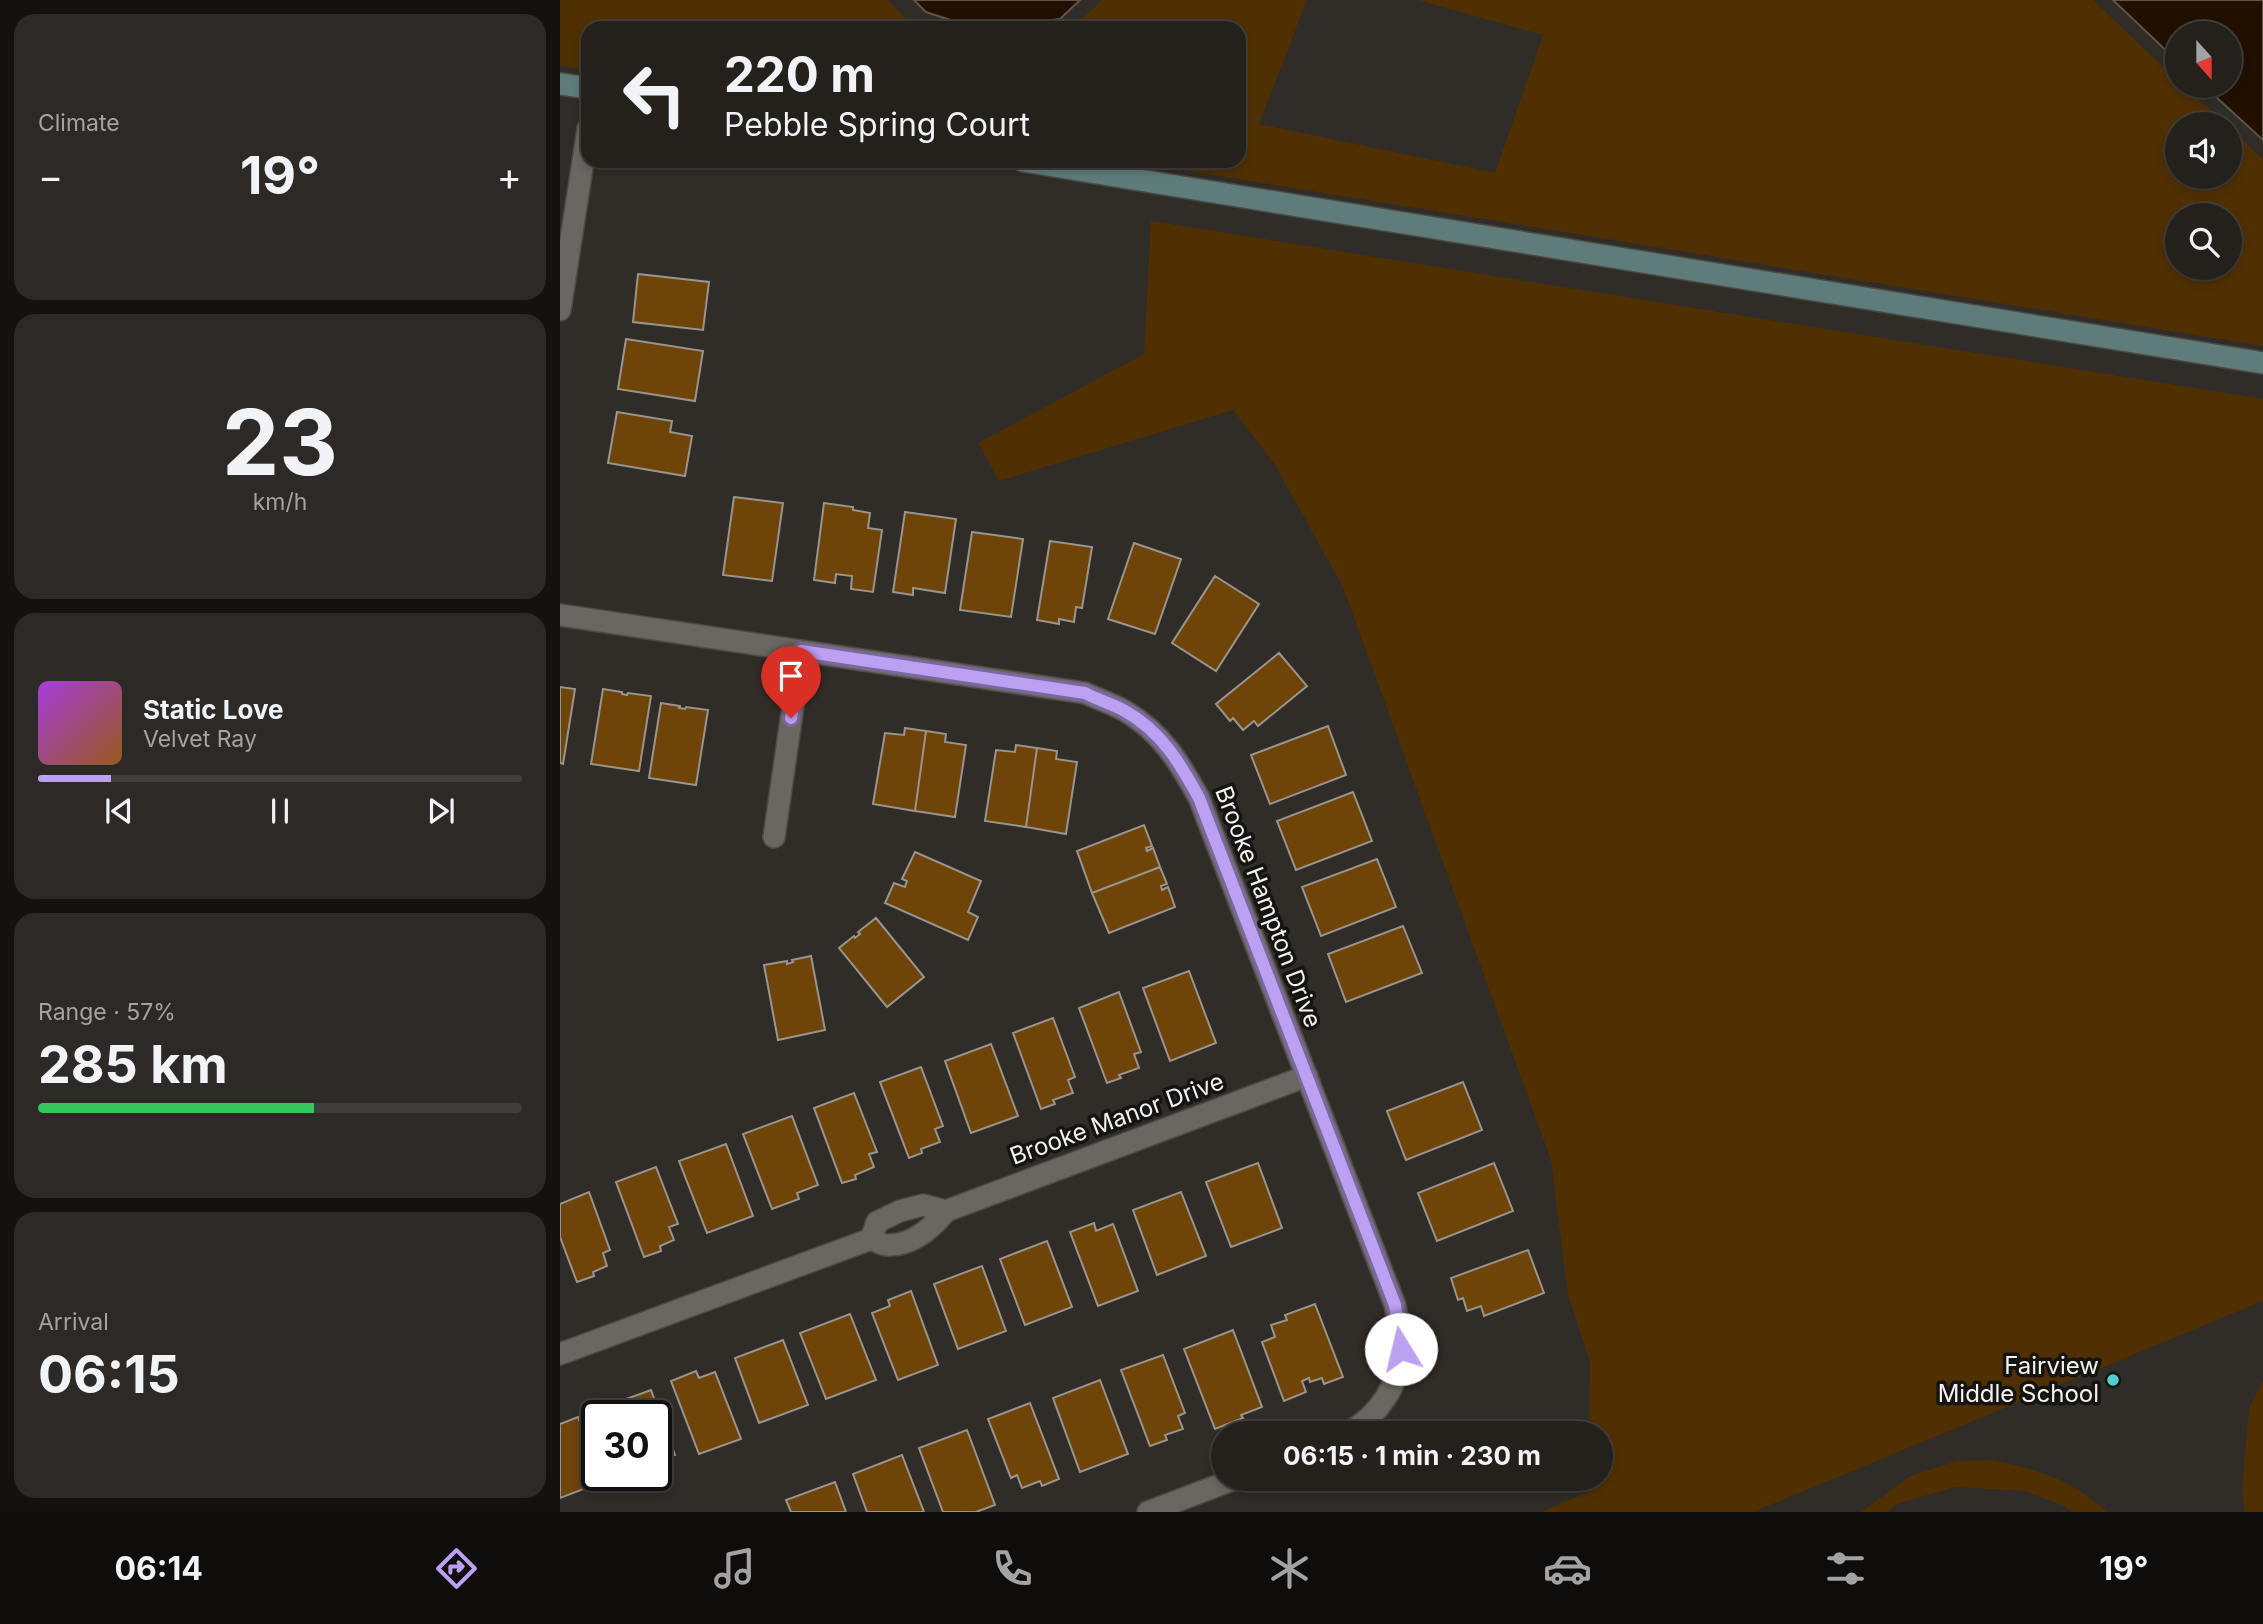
<!DOCTYPE html>
<html lang="en">
<head>
<meta charset="utf-8">
<style>
	body { margin:0; font-family:Inter,sans-serif; background:#2c2926; color:#f1f3f6; height:100vh; display:flex; flex-direction:column; font-size:26px; white-space:nowrap }
	* { box-sizing:border-box; margin:0 }
	p { font-size:23px; color:#a3a3a4 }
	.icon { flex:none; width:38px; height:38px; fill:none; stroke:currentColor; stroke-width:2; stroke-linecap:round; stroke-linejoin:round }
	.map { position:relative; flex:1; overflow:hidden }
	.panel { display:flex; flex-direction:column; gap:14px; padding:14px; background:#141210; width:560px }
	.panel>* { flex:none }
	.top-card { position:absolute; left:21px; top:21px; width:665px; height:147px; border-radius:21px; box-shadow:0 4px 10px #0003,0 0 0 2px #413e3b; background:#24211d; color:#f1f3f6; overflow:hidden }
	.needle { width:46px; rotate:159deg }
	.buttons { position:absolute; left:1605px; top:21px; display:grid; gap:14px }
	.buttons a { display:grid; place-items:center; width:77px; height:77px; border-radius:50%; background:#24211d; box-shadow:0 4px 10px #0003,0 0 0 2px #413e3b; font-size:35px }
	.speed { position:absolute; left:21px; top:1400px; display:flex; gap:14px; font-size:35px; font-weight:700; text-align:center }
	.speed>* { display:grid; place-content:center; width:91px; height:91px; border-radius:50%; background:#24211d; box-shadow:0 4px 10px #0003,0 0 0 2px #413e3b; line-height:1 }
	.speed .limit { border:4px solid #111; border-radius:10px; background:#fff; color:#111 }
	.pin { position:absolute; display:grid; place-items:center; width:60px; height:60px; color:#fff; margin:-72px -30px; border-radius:50% 50% 50% 0; rotate:-45deg; box-shadow:0 0 7px #0007 }
	.pin .icon { rotate:45deg }
	.me { position:absolute; width:77px; margin:-38px; rotate:351deg; stroke-linejoin:round; filter:drop-shadow(0 0 5px #0008) }
	.turn { display:flex; align-items:center; gap:24px; height:147px; padding:0 28px; font-size:32px }
	.turn .icon { width:91px; height:91px; stroke-width:2.5 }
	.turn b { display:block; font-size:49px; line-height:60px }
	.big { font-size:52px; font-weight:700; line-height:1.1 }
	.panel .widget { flex:1; display:flex; flex-direction:column; justify-content:center; gap:10px; min-width:0; padding:0 24px; border-radius:21px; background:#2c2926 }
	.panel .dial { align-items:center; gap:0 }
	.dial b { font-size:91px; line-height:1 }
	.song { display:flex; align-items:center; gap:21px }
	.cover { width:84px; height:84px; border-radius:10px; background:linear-gradient(135deg,hsl(280 70% 55%),hsl(30 70% 35%)) }
	.played { height:7px; border-radius:4px; background:linear-gradient(90deg,#bca0f2 15%,#413e3b 15%) }
	.keys { display:flex; justify-content:space-around; direction:ltr }
	.heat { display:flex; justify-content:space-between; align-items:center; font-size:38px; direction:ltr }
	.charge { height:10px; border-radius:5px; background:linear-gradient(90deg,#34c759 57%,#413e3b 0) }
	.trip { position:absolute; left:651px; top:1421px; width:402px; height:70px; border-radius:35px; background:#24211d; box-shadow:0 4px 10px #0003,0 0 0 2px #413e3b; font-weight:700; line-height:70px; text-align:center }
	.tab-bar { display:flex; height:112px; justify-content:space-around; align-items:center; background:#0e0d0c; color:#a3a3a4 }
	.tab-bar .icon { width:49px; height:49px }
	.tab-bar .selected { color:#bca0f2 }
	.tab-bar b { font-size:32px; color:#f1f3f6 }
	main { display:flex; flex:1; min-height:0 }
	.map>svg:first-child { display:block }
</style>
</head>
<body>
<main>
<section class="panel">
<div class="widget"><p>Climate</p>
<div class="heat"><a>−</a><b class="big">19°</b><a>+</a></div>
</div>
<div class="widget dial"><b>23</b><p>km/h</p></div>
<div class="widget">
<div class="song"><i class="cover"></i><div><b>Static Love</b><p>Velvet Ray</p></div></div>
<div class="played"></div>
<div class="keys"><svg class="icon" aria-label="previous" viewBox="0 0 24 24"><path d="M18 5L8 12l10 7zM5 5v14"/></svg><svg class="icon" aria-label="pause" viewBox="0 0 24 24"><path d="M8 5v14M16 5v14"/></svg><svg class="icon" aria-label="next" viewBox="0 0 24 24"><path d="M6 5l10 7-10 7zM19 5v14"/></svg></div>
</div>
<div class="widget"><p>Range · 57%</p><b class="big">285 km</b><div class="charge"></div></div>
<div class="widget"><p>Arrival</p><b class="big">06:15</b></div>
</section>
<div class="map">
<svg width="1703" height="1512" viewBox="0 0 1703 1512">
	<rect width="100%" height="100%" fill="#302c27"/>
	<path fill="#503003" fill-rule="evenodd" d="M0 0H328L353 26 369 28H28V70L21 68V69L0 66Z
		M542 0H747L699 124 935 173 983 35 858 0H1533L1617 80V86H1624L1666 124H1617V177H1670V127L1703 160V346L568 161H679V28H512ZM1670 215V268H1617V215Z
		M591 221 1703 399V1301L1193 1512H981L1028 1492 1029 1479H1041V1433H1029L1030 1362 1008 1295 991 1160 783 587 715 465 673 410 439 481 418 443 584 354Z
		M1703 1381V1512H1685L1682 1490 1689 1407Z
		M1432 1460C1479 1470 1510 1478 1547 1512H1511L1504 1506 1465 1491 1396 1487 1336 1504 1328 1512H1301L1350 1476 1397 1461Z"/>
	<path fill="#211000" stroke="#605447" stroke-width="2" d="M354 0H520L500 19 415 28 366 12Z
		M1553 0H1703V140L1644 86H1670V33H1617V61Z"/>
	<path fill="#6e4408" stroke="#99948f" stroke-width="2" d="M78 274 149 282 143 330 73 322Z
		M66 339 143 351 135 401 58 389Z
		M57 412 112 421 110 432 132 436 125 476 48 463Z
		M174 497 223 503 212 581 163 575Z
		M264 503 293 507V510L310 513 308 528 322 530 313 592 291 589 292 576 276 574 275 583 254 580Z
		M345 512 396 519 385 593 353 588V595L333 592Z
		M412 532 463 539 451 617 400 610Z
		M490 541 532 547 522 608 516 607 514 622 499 619V624L477 620Z
		M574 543 621 559 595 634 548 619Z
		M655 576 699 604 656 671 612 643Z
		M719 653 747 686 698 726 694 721 683 730 673 718 670 721 656 704Z
		M0 687 15 689 3 764 0 763Z
		M43 689 62 692V694L67 695 68 693 91 696 79 771 31 764Z
		M101 703 120 706 119 708 125 709 126 707 148 710 136 785 89 778Z
		M768 726 786 775 710 804 691 755Z
		M345 728 366 731 355 811 313 804 325 733 344 735Z
		M366 731 386 734 385 742 406 745 395 817 355 811Z
		M456 745 477 748 466 827 425 821 436 750 455 752Z
		M477 748 497 751 496 759 517 762 506 834 466 827Z
		M793 792 812 841 736 870 717 821Z
		M584 825 592 846 586 848 587 851 593 848 600 867 532 893 517 851Z
		M355 852 421 881 408 912 418 917 408 940 325 903 334 883 345 887 347 881 342 879Z
		M817 859 836 907 761 936 742 887Z
		M600 867 607 884 601 886 602 890 608 887 615 907 549 933 532 893Z
		M316 918 364 977 327 1007 279 948 294 936 295 938 300 934 298 932Z
		M843 926 862 973 786 1002 768 954Z
		M251 956 265 1030 218 1040 204 965 227 961V964L233 962 232 960Z
		M629 971 656 1043 610 1061 583 988Z
		M559 992 581 1052 574 1054 579 1068 559 1075 561 1078 547 1083 519 1008Z
		M493 1018 515 1077 508 1080 513 1093 493 1100 495 1104 481 1109 453 1033Z
		M431 1044 458 1116 411 1133 385 1061Z
		M361 1067 383 1126 375 1129 380 1142 361 1149 362 1153 349 1158 320 1082Z
		M903 1082 922 1130 846 1160 827 1111Z
		M294 1093 317 1152 309 1154 314 1167 295 1175 296 1179 282 1183 254 1108Z
		M232 1116 258 1185 237 1193 239 1199 212 1209 183 1134Z
		M166 1144 193 1216 147 1233 119 1161Z
		M698 1163 722 1228 671 1247 646 1182Z
		M934 1163 953 1211 877 1241 858 1193Z
		M96 1167 118 1224 109 1227 114 1240 100 1246 101 1251 84 1257 56 1182Z
		M29 1192 50 1250 43 1253 47 1266 33 1272 34 1276 17 1282 0 1237V1204Z
		M621 1192 646 1256 597 1275 573 1210Z
		M534 1223 536 1231 553 1224 578 1291 538 1306 510 1232Z
		M487 1241 512 1307 465 1325 440 1259Z
		M968 1250 984 1293 924 1316 921 1306 907 1311 903 1298 898 1300 891 1278Z
		M422 1266 446 1331 398 1349 374 1284Z
		M351 1291 378 1365 338 1380 312 1313 330 1306 328 1300Z
		M755 1304 783 1377 764 1384 762 1378 750 1382 749 1378 742 1381 746 1392 724 1401 702 1342 715 1337 711 1325 727 1320 725 1315Z
		M290 1314 316 1380 266 1399 240 1333Z
		M673 1330 702 1407 681 1415 683 1418 655 1429 624 1349Z
		M223 1340 248 1405 199 1423 175 1358Z
		M603 1355 625 1413 618 1416 623 1429 605 1435 607 1440 590 1446 561 1370Z
		M136 1371 139 1378 155 1372 181 1439 139 1454 111 1381Z
		M540 1380 568 1454 520 1472 493 1398Z
		M91 1390 115 1455 96 1462V1416H44L41 1408Z
		M470 1403 499 1479 482 1486 480 1481 462 1488 457 1475 451 1478 428 1419Z
		M18 1417 37 1467V1475H40L42 1482 0 1498V1424Z
		M407 1430 435 1505 416 1512H383L359 1448Z
		M342 1455 364 1512H307L293 1474Z
		M275 1482 286 1512H231L226 1500Z"/>
	<g fill="none" stroke-linecap="round" stroke-linejoin="round">
		<g stroke="#4d4945" stroke-width="24">
			<path id="street" d="M0 310 28 129
				M0 615 525 693C538 699 553 704 565 711 601 732 620 763 639 798L835 1305C837 1319 842 1335 841 1349 840 1385 818 1416 788 1433
				M214 837 241 651
				M311 1239 317 1222 340 1211 363 1205 386 1211
				M0 1354 311 1239C316 1241 322 1245 327 1245 352 1246 372 1228 386 1211L747 1076
				M588 1512 675 1479"/>
		</g>
		<g stroke="#4d4945" stroke-width="24">
			<path id="secondary" d="M0 84 28 88
				M463 161 1703 363"/>
		</g>
		<use href="#street" stroke="#6a6661" stroke-width="21"/>
		<use href="#secondary" stroke="#5e7d7a" stroke-width="21"/>
	</g>
	<g fill="none" stroke-linecap="round" stroke-linejoin="round">
		<g stroke="#7a689d" stroke-width="18">
			<path id="route" d="M231 718 241 651 525 693C538 700 553 704 565 711 601 731 620 763 639 798L835 1305 841 1349"/>
		</g>
		<use href="#route" stroke="#bca0f2" stroke-width="12"/>
	</g>
	<circle fill="#52cdcd" stroke="#161412" stroke-width="2.5" cx="1553" cy="1380" r="7"/>
	<g text-anchor="middle" stroke-width="7" stroke-linejoin="round" paint-order="stroke">
		<g font-size="24" fill="#f4f1ee" stroke="#161412">
			<text transform="translate(708 907) rotate(69)" y="8">Brooke Hampton Drive</text>
			<text transform="translate(557 1119) rotate(-20)" y="8">Brooke Manor Drive</text>
		</g>
		<g font-size="24" fill="#f4f1ee" stroke="#161412" text-anchor="end">
			<text x="1539" y="1374">Fairview<tspan x="1539" dy="28">Middle School</tspan></text>
		</g>
	</g>
</svg>
<div class="buttons">
<a><svg class="needle" viewBox="-14 -14 28 28"><path d="M0-13l5 13h-10z" fill="#e53935"/><path d="M0 13l5-13h-10z" fill="#a3a3a4"/></svg></a>
<a><svg class="icon" aria-label="sound" viewBox="0 0 24 24"><path d="M4 9h4l5-4v14l-5-4H4zM17 9q2 3 0 6"/></svg></a>
<a><svg class="icon" aria-label="search" viewBox="0 0 24 24"><circle cx="10" cy="10" r="6"/><path d="M15 15l6 6"/></svg></a>
</div>
<div class="speed"><div class="limit">30</div></div>
<div class="pin" style="left:231px;top:718px;background:#d93025"><svg class="icon" aria-label="arrive" viewBox="0 0 24 24"><path d="M6 21V4h12l-3 4 3 4H6"/></svg></div>
<svg class="me" style="left:841px;top:1349px" viewBox="-20 -20 40 40"><circle r="19" fill="#fff"/><path d="M0-13L10 11 0 6-10 11z" fill="#bca0f2"/></svg>
<div class="trip">06:15 · 1 min · 230 m</div>
<div class="top-card">
<div class="turn"><svg class="icon" aria-label="left" viewBox="0 0 24 24"><path d="M17 20v-9H6M10 6l-5 5 5 5"/></svg><div><b>220 m</b>Pebble Spring Court</div></div>
</div>
</div>
</main>
<nav class="tab-bar">
<b>06:14</b>
<svg class="icon selected" aria-label="directions" viewBox="0 0 24 24"><path d="M12 3l9 9-9 9-9-9zM9 14v-3h6M13 9l2 2-2 2"/></svg>
<svg class="icon" aria-label="music" viewBox="0 0 24 24"><path d="M9 18V5l10-2v13"/><circle cx="6" cy="18" r="3"/><circle cx="16" cy="16" r="3"/></svg>
<svg class="icon" aria-label="phone" viewBox="0 0 24 24"><path d="M5 4h4l2 5-3 2q2 4 5 5l2-3 5 2v4C11 20 4 13 5 4z"/></svg>
<svg class="icon" aria-label="climate" viewBox="0 0 24 24"><path d="M12 3v18M4 7l16 10M4 17L20 7"/></svg>
<svg class="icon" aria-label="car" viewBox="0 0 24 24"><path d="M5 17H2v-5l4-1 3-4h7l3 4 3 1v5h-3M9 17h6M6 11h13"/><circle cx="7" cy="17" r="2"/><circle cx="17" cy="17" r="2"/></svg>
<svg class="icon" aria-label="filters" viewBox="0 0 24 24"><path d="M4 7h16M4 17h16"/><circle cx="9" cy="7" r="2"/><circle cx="15" cy="17" r="2"/></svg>
<b>19°</b>
</nav>
</body>
</html>
